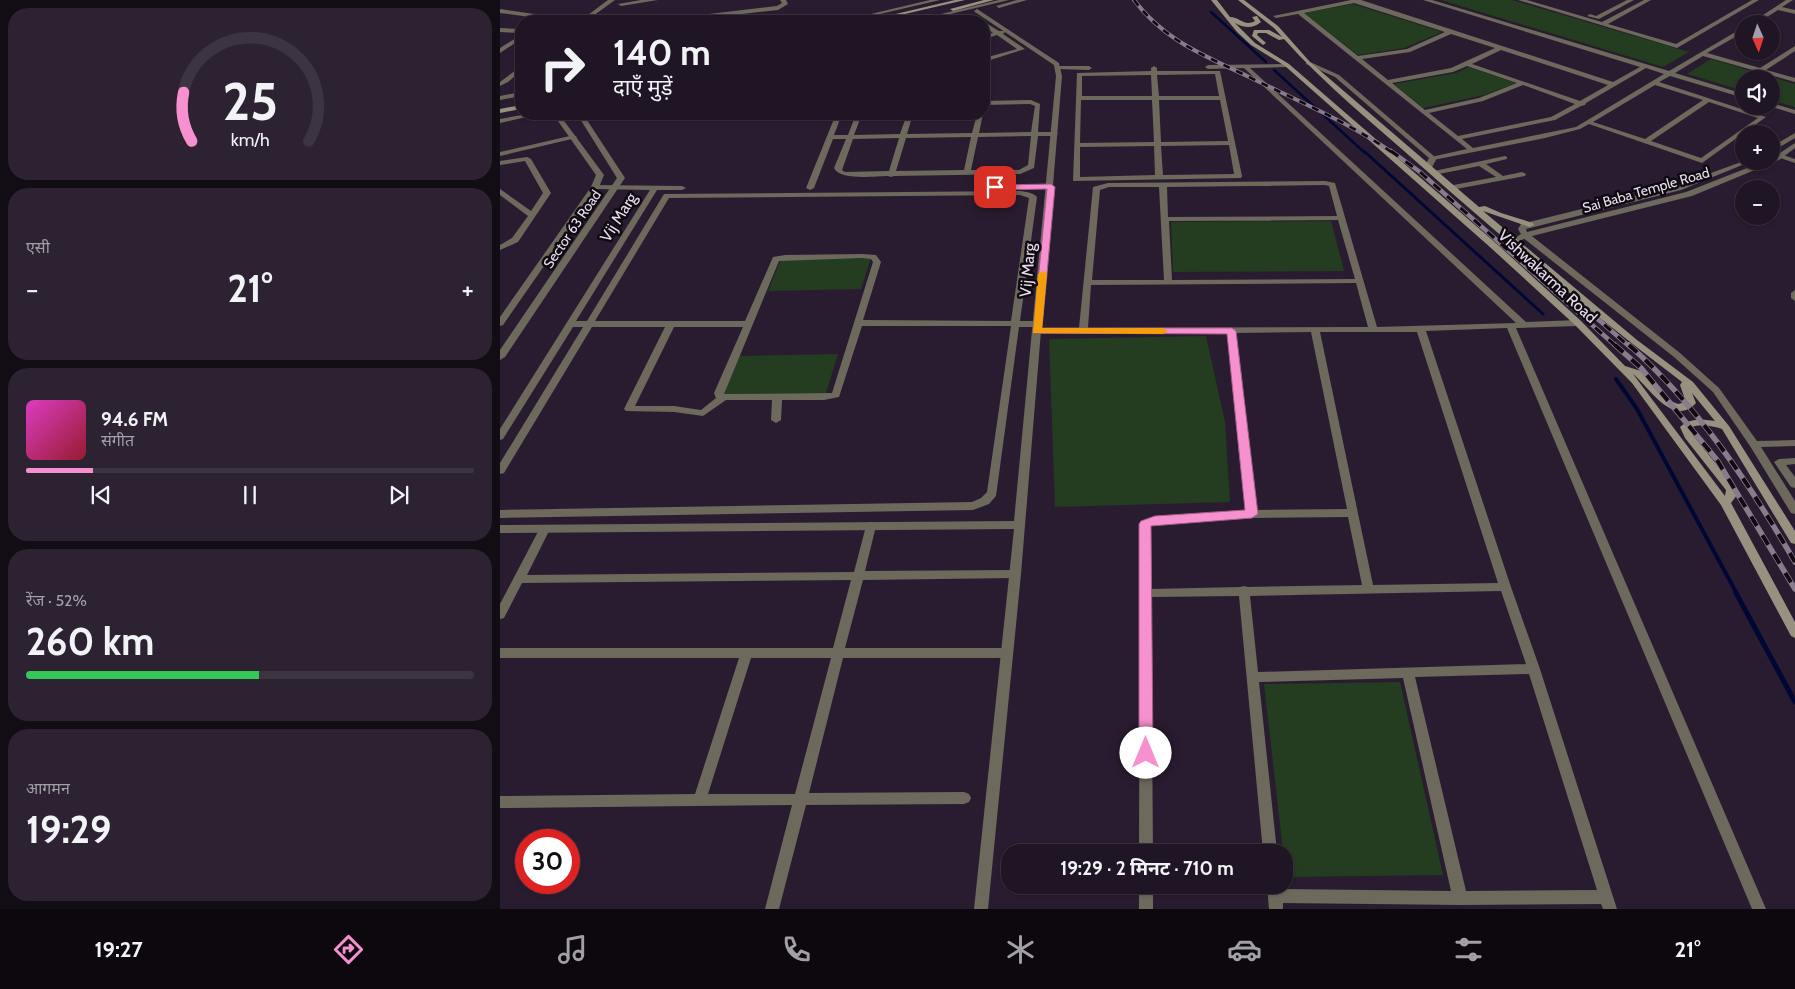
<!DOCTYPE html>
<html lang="hi">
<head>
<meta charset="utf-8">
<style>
	body { margin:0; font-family:Cabin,"Noto Sans Devanagari",sans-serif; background:#2d2231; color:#f1f3f6; height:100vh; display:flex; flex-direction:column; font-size:19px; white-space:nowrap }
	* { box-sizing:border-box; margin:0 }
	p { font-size:16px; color:#a29fa6 }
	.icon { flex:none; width:28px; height:28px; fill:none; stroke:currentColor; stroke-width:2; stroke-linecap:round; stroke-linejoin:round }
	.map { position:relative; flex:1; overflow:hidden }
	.details { display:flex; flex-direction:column; gap:8px; padding:8px; background:#120c14; width:500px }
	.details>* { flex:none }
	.hud { position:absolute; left:15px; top:15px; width:475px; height:105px; border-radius:20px; box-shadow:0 1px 4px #0004,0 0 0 1px #3d3441; background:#201524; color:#f1f3f6; overflow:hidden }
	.needle { width:32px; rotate:177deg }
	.controls { position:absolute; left:1235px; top:15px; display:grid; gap:10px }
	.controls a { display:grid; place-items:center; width:45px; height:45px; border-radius:50%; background:#201524; box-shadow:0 1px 4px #0004,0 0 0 1px #3d3441; font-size:25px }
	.speed { position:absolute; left:15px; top:829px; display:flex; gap:10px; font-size:25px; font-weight:700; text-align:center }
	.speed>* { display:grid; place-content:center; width:65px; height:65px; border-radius:50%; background:#201524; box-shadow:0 1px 4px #0004,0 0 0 1px #3d3441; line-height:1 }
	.speed .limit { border:8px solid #d22; background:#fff; color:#111 }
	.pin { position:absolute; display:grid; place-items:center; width:42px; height:42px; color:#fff; margin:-21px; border-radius:10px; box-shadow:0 2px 8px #0006 }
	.me { position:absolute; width:55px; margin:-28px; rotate:0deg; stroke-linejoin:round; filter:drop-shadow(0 0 4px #0008) }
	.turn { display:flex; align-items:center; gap:18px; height:105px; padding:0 15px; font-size:22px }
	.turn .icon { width:65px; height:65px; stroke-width:2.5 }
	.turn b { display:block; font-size:35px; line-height:42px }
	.big { font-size:38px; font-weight:700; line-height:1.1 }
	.details .card { flex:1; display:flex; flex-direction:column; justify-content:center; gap:8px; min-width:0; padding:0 18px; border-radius:20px; background:#2d2231 }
	.details .dial { align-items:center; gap:0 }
	.dial svg { height:130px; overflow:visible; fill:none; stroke:#3d3441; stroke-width:7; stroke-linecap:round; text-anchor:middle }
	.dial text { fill:#f1f3f6; stroke:none }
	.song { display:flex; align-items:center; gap:15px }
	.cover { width:60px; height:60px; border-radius:8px; background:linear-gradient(135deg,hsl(310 70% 55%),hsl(350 70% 35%)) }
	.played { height:5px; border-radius:2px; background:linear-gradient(90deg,#f790cf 15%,#3d3441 15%) }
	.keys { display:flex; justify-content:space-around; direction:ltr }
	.heat { display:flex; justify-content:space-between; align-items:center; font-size:28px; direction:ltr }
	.charge { height:8px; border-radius:4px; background:linear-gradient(90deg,#34c759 52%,#3d3441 0) }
	.trip { position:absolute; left:501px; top:844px; width:292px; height:50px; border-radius:20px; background:#201524; box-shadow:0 1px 4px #0004,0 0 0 1px #3d3441; font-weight:700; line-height:50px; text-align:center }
	.tabs { display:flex; height:80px; justify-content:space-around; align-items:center; background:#0d080e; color:#a29fa6 }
	.tabs .icon { width:35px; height:35px }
	.tabs .on { color:#f790cf }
	.tabs b { font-size:22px; color:#f1f3f6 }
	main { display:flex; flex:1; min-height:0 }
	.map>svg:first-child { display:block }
</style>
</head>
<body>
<main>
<section class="details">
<div class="card dial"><svg viewBox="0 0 100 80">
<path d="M14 69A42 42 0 1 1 86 69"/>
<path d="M14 69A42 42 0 0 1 9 39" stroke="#f790cf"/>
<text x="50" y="56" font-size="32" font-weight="700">25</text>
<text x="50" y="72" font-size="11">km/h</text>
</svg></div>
<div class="card"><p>एसी</p>
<div class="heat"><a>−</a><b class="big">21°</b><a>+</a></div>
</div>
<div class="card">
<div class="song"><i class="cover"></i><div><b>94.6 FM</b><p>संगीत</p></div></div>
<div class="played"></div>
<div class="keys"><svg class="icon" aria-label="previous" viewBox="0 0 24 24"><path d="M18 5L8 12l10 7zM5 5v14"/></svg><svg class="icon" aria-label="pause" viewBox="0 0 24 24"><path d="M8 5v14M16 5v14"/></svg><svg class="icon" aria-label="next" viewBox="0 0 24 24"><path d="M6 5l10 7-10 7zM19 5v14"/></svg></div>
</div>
<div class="card"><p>रेंज · 52%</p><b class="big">260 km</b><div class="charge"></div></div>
<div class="card"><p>आगमन</p><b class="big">19:29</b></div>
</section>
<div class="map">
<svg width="1295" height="909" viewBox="0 0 1295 909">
	<rect width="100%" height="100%" fill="#2a1c30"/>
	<path fill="#243c20" d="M941 0H1012L1189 52 1163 67Z
		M853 4 942 32 904 48 858 55 804 13Z
		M1211 59 1295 84V107L1271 100V79H1244V91L1187 74Z
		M969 67 1016 83 984 95 923 108 894 84 956 73Z
		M831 221 844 271 673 272 671 222Z
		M371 258 361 289 268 291 281 259Z
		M706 336 725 422 730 502 555 507 549 339Z
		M338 354 326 393 221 395 237 356Z
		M900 682 943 875 786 877 764 684Z"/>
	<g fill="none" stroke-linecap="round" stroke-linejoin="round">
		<path stroke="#000734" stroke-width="2.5" d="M711 12 766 62
			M774 70 865 153"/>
		<path stroke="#000734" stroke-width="3" d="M864 151 1043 314"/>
		<path stroke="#000734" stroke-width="4" d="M1116 379 1137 409 1237 594"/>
		<path stroke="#000734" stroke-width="5" d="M1236 593 1295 702"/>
		<path fill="#6d695d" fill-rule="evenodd" d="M108 0H115L86 21H80Z
			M141 0H158L121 6 118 4Z
			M280 0H286L288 4 278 10 179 21H164L167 19 277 6 282 3Z
			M851 0H861L1113 82 1140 67 923 0H932L1169 71 1244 27V32L1207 53 1260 68 1295 46V51L1266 70 1295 78V82L1203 56 1175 73 1244 94V98L1170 76 1159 82 1266 117 1202 163 1089 124 1080 129 1045 138 933 160 931 159V157L967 149 798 14 776 18 773 16ZM854 3 945 32 907 49 858 56 804 13ZM951 34 995 48 951 68 888 80 862 59 910 52ZM1001 50 1108 85 1080 101 972 64ZM967 66 1017 83 979 98 925 110 892 83 953 72ZM1146 68 1164 74 1076 127 973 148 962 139 1055 120 1081 106 1085 105 1086 103ZM1023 85 1075 104 1051 117 958 136 929 113 983 101ZM1155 85 1203 100 1145 139 1093 122ZM1209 102 1258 118 1201 158 1151 141Z
			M1018 0H1027L1102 22 1144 0H1151L1108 24 1176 44 1252 0H1259L1177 48Z
			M1127 0H1134L1099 19 1087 16 1090 14 1096 16Z
			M1286 0H1293L1282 7 1295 10V14L1278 10 1256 24H1249Z
			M0 9 70 19 73 21H60L0 13Z
			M473 16 481 21H452Z
			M484 22 499 31H504L505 32 503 34 525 49 484 62V58L517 49 497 35 484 39V35L493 33 484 26Z
			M0 28 21 29V33L0 32Z
			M21 35V39L0 53V48Z
			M789 64V66L787 67 750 68 1026 322 1078 320 1082 323 1078 326 1016 328 1266 909H1252L1007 328 926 331 1011 587 1040 669 1117 909H1103L1101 904 960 905 783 903V909H769L767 885H781L782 889 951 891 903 678 759 682 777 852H763L739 596 651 597 653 852H639L640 524 641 521 655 516 745 511 727 333 537 334 533 331 537 328H579L593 187 608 183 825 181 835 183 877 327 1016 323 744 68 708 69 705 67 708 65ZM825 185 829 186 837 216 668 217 667 187ZM609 187H659L664 280H592L600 190ZM838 220 855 279 672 280 669 221ZM856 283 868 327 588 328 591 285ZM811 332 847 509 756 510 736 333ZM820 332H917L998 583 873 585ZM848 517 862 585 748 587 744 586 740 587 651 589 650 526 656 524 751 518ZM1001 591 1026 664 758 672 750 596ZM1029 674 1097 890 966 891 915 677Z
			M21 66V71L8 82 0 86V82Z
			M558 66H589L592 68 589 70 556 69 555 68Z
			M654 66 657 68V71H720L742 176 741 178 573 181 577 73 651 71V68ZM715 74 719 96H659L657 75ZM651 75 652 96H582V76ZM581 100H652L654 142 580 143ZM659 100H720L728 141 661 142ZM729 145 734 174 663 175 661 146ZM654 146 655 175 580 177V147Z
			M484 101 531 100 540 104 538 132H555L558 134 555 136H538L534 168 520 174 394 176 391 177 388 176C375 176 340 181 334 168L346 139H333L314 188 310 190 306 188 336 114H342L334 135H348L356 114H362L354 135 400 134 407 114H413L407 134 472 133 477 114H483L479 133 531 132 535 106 530 104 484 105ZM531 136 528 165 519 170H471L478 137ZM471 137 464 170 396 171 406 138ZM399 138 389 171 345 172 342 170 353 139Z
			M1271 103 1295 110V114L1269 106H1271Z
			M74 135 77 137 76 138 0 156V152Z
			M1271 151 1295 159V163L1271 155Z
			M1005 156 1007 157V159L986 164 1003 176 1022 172 1026 174 1025 176 951 190H948V186L996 177 979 166 934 175 930 173 934 171Z
			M27 157 31 159 51 193 18 242 0 250V245L12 238 28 216 0 195V189L31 211 43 193 25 161 0 165V161Z
			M92 185 182 186 186 188 182 190H157L76 321H87L164 194 520 191C526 192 532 192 537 197L520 321H538L542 324 538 327H519L496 496 489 504 473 510 0 518V510L472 502 481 498 487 492 511 326H362L339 397 324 400H282L281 420 276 423 271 420 272 400H226L203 416 174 412 126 411 124 409 165 327H92L4 473 0 474V463L83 327H73L3 439 0 440V429L150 190 95 189 91 187ZM520 195 529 198 511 321 363 320 381 262 376 255 362 254 285 255 273 257 245 321H95L169 198ZM362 258 371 259 373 262 332 393 224 394 279 261ZM174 327H243L214 393 216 398 201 410 174 406H135Z
			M514 185H551L555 187 551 189H514Z
			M1022 233H1028L1180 353 1219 388 1257 441 1295 440V446L1261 447 1295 501V514L1291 513 1250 446 1213 392 1174 357 1022 237Z
			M1295 290V301L1291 298V293Z
			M1295 458V464L1286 465 1295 477V488L1291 487 1274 462 1279 459Z
			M371 522 375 523 376 526 365 571 515 570 519 571 521 574 519 577 515 578 363 580 345 648H507L511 650 513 653 511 656 507 658H343L309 793 464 792 469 794 471 798 469 802 464 804 306 805 279 909H265L292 805 0 808V796L195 794 239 658H0V648H333L351 580 22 583 4 618 0 619V604L41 526H49L50 529 27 575 354 572 366 526 367 523ZM251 658H331L295 794H208Z
			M639 885H653V909H639Z"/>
		<path fill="#6d695d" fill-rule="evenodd" d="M430 0H440L350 21H341Z
			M499 0H509L421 21H412Z
			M517 0H527L499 8 496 6Z
			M477 9 559 63 562 76 521 574 488 909H474L514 529 0 533V525L514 521 556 76 554 65 475 12 474 11Z
			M806 62H810L839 75 935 157 937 158 931 169 924 167 929 158 835 77 806 64Z
			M21 92V96L0 100V96Z
			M27 114H39L0 123V119Z
			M53 114H59L104 175 99 187 3 325 0 326V317L91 187 96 175Z
			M77 114H83L125 178 5 357 0 360V350L117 178Z
			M1295 133V138L1271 152V147Z
			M1295 143V148L1279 160 1192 196 1028 237 1015 243 1011 241 1021 234 1018 229 1021 224 1175 186 1244 161H1252L1181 190 1026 229 1027 232 1186 192 1265 161H1271V159Z"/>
		<path fill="#97927f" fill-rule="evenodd" d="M455 0H465L375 21H366Z
			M484 0H494L453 11 450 9Z
			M711 0H717L730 17C740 17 744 27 755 21L752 17 757 16 761 22C753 29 744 28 735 23L755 43 789 64 997 244 1081 321 1125 366 1141 371 1173 402 1178 404 1186 402 1180 385 1182 382C1092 314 1005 240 920 165 874 124 825 85 784 39L779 40 766 33H758L757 35 766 43 763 45 752 36 754 30H769L782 37 774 28 738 0H744L778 26 810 62 979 207 985 206 1001 213 1033 223 1034 225 1030 227 983 211 1137 340 1193 382 1229 426 1295 531V544L1291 543 1222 429C1212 426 1200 423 1190 428L1193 435 1236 489 1237 495 1231 503 1295 622V638L1291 636 1221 505 1132 383 1075 325 991 248 785 66 751 45 737 32ZM1133 374C1149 387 1173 428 1196 403L1192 393 1215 421C1203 419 1189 418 1180 427L1185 438 1226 490 1225 496Z
			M21 105V109L0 113V109Z"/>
		<g stroke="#877b8c" stroke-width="4">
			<path id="rail-far2" d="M634 0C664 40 703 55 747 76 796 100 848 122 893 153"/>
		</g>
		<g stroke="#877b8c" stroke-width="4.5">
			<path id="rail-far1" d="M891 151 920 172 1117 347
				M1077 301 1130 347"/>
		</g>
		<g stroke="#877b8c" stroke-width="5.5">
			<path id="rail" d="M1115 345 1141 368 1217 460 1295 589
				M1129 345C1198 406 1249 483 1295 562"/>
		</g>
		<use href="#rail-far2" stroke="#0f0912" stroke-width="2.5" stroke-dasharray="7" stroke-linecap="butt"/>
		<use href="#rail-far1" stroke="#0f0912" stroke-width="3" stroke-dasharray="9" stroke-linecap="butt"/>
		<use href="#rail" stroke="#0f0912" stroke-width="4" stroke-dasharray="11" stroke-linecap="butt"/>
	</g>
	<path fill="#f790cf" stroke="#a15e87" d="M551 184 555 187 542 328H732L736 331 758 514 752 518 651 526 653 753 651 757 646 759 641 757 639 753V524L641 521 655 516 745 510 727 334 533 333 547 189 495 190 491 187 495 185Z"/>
	<path fill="#f59e0b" d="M543 271 547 274 542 328H663L668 331 663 334 533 333 538 274Z"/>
	<g text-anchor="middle" stroke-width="5" stroke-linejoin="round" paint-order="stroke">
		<g font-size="14" fill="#e7deeb" stroke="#0f0912">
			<text transform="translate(1146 190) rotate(-16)" y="5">Sai Baba Temple Road</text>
			<text transform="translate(72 229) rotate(-56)" y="5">Sector 63 Road</text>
		</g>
		<g font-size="16" fill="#e7deeb" stroke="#0f0912">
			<text transform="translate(118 217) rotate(-58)" y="6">Vij Marg</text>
			<text transform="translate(527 270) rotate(-85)" y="6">Vij Marg</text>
			<text transform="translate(1048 276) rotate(43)" y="6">Vishwakarma Road</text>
		</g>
	</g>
</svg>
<div class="controls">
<a><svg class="needle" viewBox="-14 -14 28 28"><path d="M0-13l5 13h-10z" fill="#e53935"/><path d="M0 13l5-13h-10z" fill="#a29fa6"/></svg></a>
<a><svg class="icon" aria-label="sound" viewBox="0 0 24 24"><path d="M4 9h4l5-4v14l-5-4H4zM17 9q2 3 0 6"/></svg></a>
<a>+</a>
<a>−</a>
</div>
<div class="speed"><div class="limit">30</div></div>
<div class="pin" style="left:495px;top:187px;background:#d93025"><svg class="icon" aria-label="arrive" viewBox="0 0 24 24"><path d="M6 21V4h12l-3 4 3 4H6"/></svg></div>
<svg class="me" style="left:646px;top:753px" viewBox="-20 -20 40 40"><circle r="19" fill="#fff"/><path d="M0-13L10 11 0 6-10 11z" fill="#f790cf"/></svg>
<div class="trip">19:29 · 2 मिनट · 710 m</div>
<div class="hud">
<div class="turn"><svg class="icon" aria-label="right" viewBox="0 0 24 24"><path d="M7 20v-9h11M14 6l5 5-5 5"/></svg><div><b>140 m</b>दाएँ मुड़ें</div></div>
</div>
</div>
</main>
<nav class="tabs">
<b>19:27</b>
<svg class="icon on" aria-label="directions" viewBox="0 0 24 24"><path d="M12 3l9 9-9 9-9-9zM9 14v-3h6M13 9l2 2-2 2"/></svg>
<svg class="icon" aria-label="music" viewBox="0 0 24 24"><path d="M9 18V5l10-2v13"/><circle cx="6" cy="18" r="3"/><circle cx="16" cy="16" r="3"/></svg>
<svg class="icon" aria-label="phone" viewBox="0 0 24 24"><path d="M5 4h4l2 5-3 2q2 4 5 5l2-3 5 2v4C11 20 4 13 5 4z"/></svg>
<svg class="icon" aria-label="climate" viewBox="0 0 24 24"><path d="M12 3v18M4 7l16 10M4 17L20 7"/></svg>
<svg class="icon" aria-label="car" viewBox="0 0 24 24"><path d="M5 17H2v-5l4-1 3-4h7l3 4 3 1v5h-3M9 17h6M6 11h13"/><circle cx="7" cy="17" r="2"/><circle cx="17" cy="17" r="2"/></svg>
<svg class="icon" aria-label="filters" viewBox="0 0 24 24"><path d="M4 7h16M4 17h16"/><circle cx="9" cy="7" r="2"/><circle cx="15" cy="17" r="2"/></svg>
<b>21°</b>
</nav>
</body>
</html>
